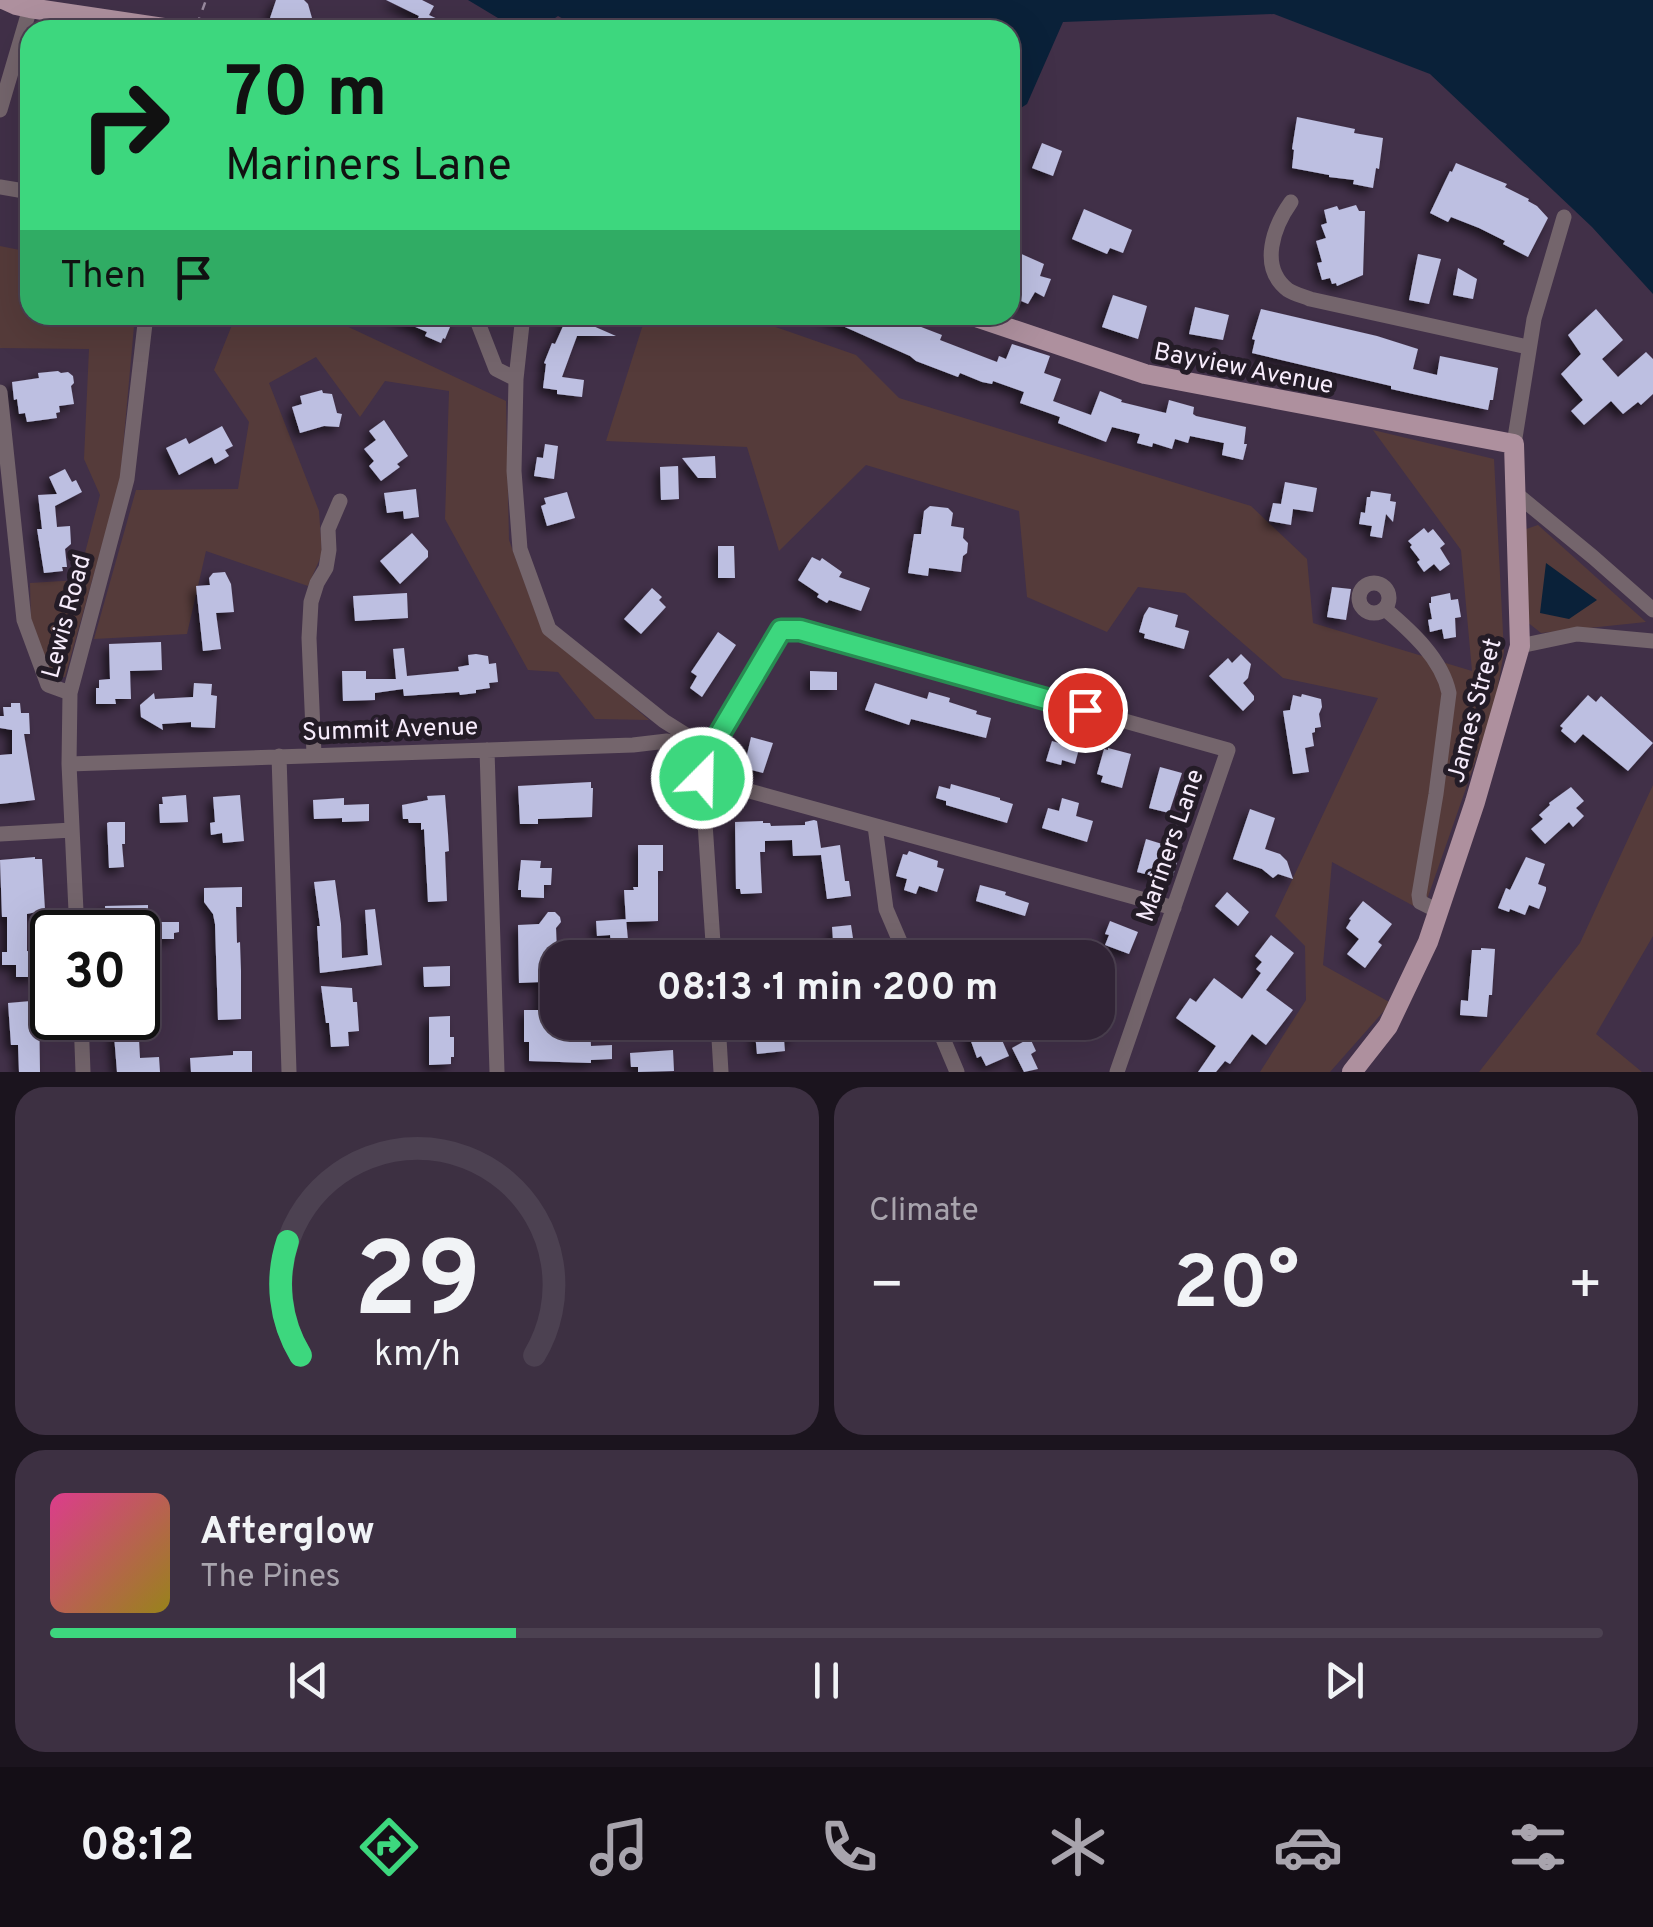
<!DOCTYPE html>
<html lang="en">
<head>
<meta charset="utf-8">
<style>
	body { margin:0; font-family:Overpass,sans-serif; background:#3d3042; color:#f1f3f6; height:100vh; display:flex; flex-direction:column; font-size:38px; white-space:nowrap }
	* { box-sizing:border-box; margin:0 }
	p { font-size:32px; color:#a8a4ad }
	.icon { flex:none; width:55px; height:55px; fill:none; stroke:currentColor; stroke-width:2; stroke-linecap:round; stroke-linejoin:round }
	.map { position:relative; height:1072px; overflow:hidden }
	.side { display:flex; flex-direction:column; gap:15px; padding:15px; background:#1b141e; flex:1 }
	.side>* { flex:none }
	.hud { position:absolute; left:20px; top:20px; width:1000px; height:305px; border-radius:30px; box-shadow:0 10px 40px #0002,0 0 0 2px #4c4151; background:#3dd77e; color:#111; overflow:hidden }
	.speed { position:absolute; left:30px; top:910px; display:flex; gap:20px; font-size:50px; font-weight:700; text-align:center }
	.speed>* { display:grid; place-content:center; width:130px; height:130px; border-radius:50%; background:#312436; box-shadow:0 10px 40px #0002,0 0 0 2px #4c4151; line-height:1 }
	.speed .limit { border:5px solid #111; border-radius:15px; background:#fff; color:#111 }
	.pin { position:absolute; display:grid; place-items:center; width:85px; height:85px; color:#fff; margin:-42px; border:5px solid #fff; border-radius:50%; box-shadow:0 2px 10px #0007 }
	.me { position:absolute; width:110px; margin:-55px; rotate:23deg; stroke-linejoin:round; filter:drop-shadow(0 0 8px #0008) }
	.turn { display:flex; align-items:center; gap:35px; height:210px; padding:0 40px; font-size:45px }
	.turn .icon { width:130px; height:130px; stroke-width:2.5 }
	.turn b { display:block; font-size:70px; line-height:85px }
	.then { display:flex; align-items:center; height:95px; padding:0 40px; background:#0003; gap:20px; font-size:38px }
	.big { font-size:75px; font-weight:700; line-height:1.1 }
	.side .card { flex:1; display:flex; flex-direction:column; justify-content:center; gap:15px; min-width:0; padding:0 35px; border-radius:30px; background:#3d3042 }
	.side .dial { align-items:center; gap:0 }
	.dial svg { height:260px; overflow:visible; fill:none; stroke:#4c4151; stroke-width:7; stroke-linecap:round; text-anchor:middle }
	.dial text { fill:#f1f3f6; stroke:none }
	.song { display:flex; align-items:center; gap:30px }
	.cover { width:120px; height:120px; border-radius:15px; background:linear-gradient(135deg,hsl(330 70% 55%),hsl(50 70% 35%)) }
	.played { height:10px; border-radius:5px; background:linear-gradient(90deg,#3dd77e 30%,#4c4151 30%) }
	.keys { display:flex; justify-content:space-around; direction:ltr }
	.heat { display:flex; justify-content:space-between; align-items:center; font-size:55px; direction:ltr }
	.side .tiles { flex:1; display:grid; gap:15px; grid-template-columns:1fr 1fr }
	.card:last-child { grid-column:span 2 }
	.trip { position:absolute; left:540px; top:940px; width:575px; height:100px; border-radius:30px; background:#312436; box-shadow:0 10px 40px #0002,0 0 0 2px #4c4151; font-weight:700; line-height:100px; text-align:center }
	.menu { display:flex; height:160px; justify-content:space-around; align-items:center; background:#140e16; color:#a8a4ad }
	.menu .icon { width:70px; height:70px }
	.menu .active { color:#3dd77e }
	.menu b { font-size:45px; color:#f1f3f6 }
	.map>svg:first-child { display:block }
</style>
</head>
<body>
<div class="map">
<svg width="1653" height="1072" viewBox="0 0 1653 1072">
	<defs>
		<filter id="shadow"><feDropShadow dx="-5" dy="5" stdDeviation="5" flood-color="#0009"/></filter>
	</defs>
	<rect width="100%" height="100%" fill="#413048"/>
	<path fill="#553b3a" d="M0 246 30 252V315H135L120 481 65 677 52 679 31 626 30 583 78 580 100 495 84 459 89 349 0 348Z
		M236 315H323L506 401 509 540 540 625 649 720 595 719 558 672 528 670 445 519 449 391 385 381 360 417 316 357 269 383 319 511 322 554 308 586 206 551 187 634 94 639 136 490 238 489 249 422 214 370Z
		M646 315H741L856 355 899 398 1251 506 1307 559 1313 623 1472 671 1461 550 1373 430 1494 459 1504 652 1494 708 1423 911 1332 862 1323 965 1391 1003 1330 1072H1260L1306 1000 1305 946 1275 916 1378 698 1283 678 1185 593 1138 587 1107 632 1027 597 1019 511 866 465 779 551 747 447 606 441Z
		M1538 525 1646 622 1541 633 1526 621 1523 530Z
		M1653 785V936L1596 1034 1642 1072H1479L1580 943Z"/>
	<path fill="#0a2139" d="M468 0H1653V294L1592 227 1430 74 1274 14 1063 22 1027 104 1010 115V30H583L558 16 537 30H518Z
		M1546 563 1597 600 1569 619 1540 613Z"/>
	<path fill="#bdbfe1" filter="url(#shadow)" d="M276 0H304L308 4 312 18 308 30H284L268 24Z
		M386 0H422L434 6 429 15 461 30H412L419 16Z
		M1297 117 1355 129 1354 133 1383 138 1379 169 1376 168 1373 188 1353 184 1354 180 1329 177V175L1292 168 1294 150 1292 149Z
		M1042 143 1062 151 1053 176 1032 168Z
		M1456 163 1507 184 1505 187 1529 199 1528 201 1537 206 1548 218 1528 257 1503 244 1505 241 1479 228 1451 217 1448 222 1430 213 1450 171 1452 172Z
		M1356 205 1359 211H1365L1363 275 1337 286 1336 283 1332 284 1330 278 1322 280 1317 263 1322 262 1316 241 1326 238 1321 225 1327 223 1324 210 1337 206 1339 210Z
		M1084 209 1132 230 1123 253 1110 248 1107 254 1072 239Z
		M1017 252 1044 264 1040 276 1051 279 1044 297 1035 292 1028 304 1010 296V254Z
		M1418 254 1441 259 1429 304 1409 300Z
		M1458 268 1477 279 1473 299 1453 295Z
		M1113 295 1147 306 1138 339 1102 327Z
		M1195 307 1229 315 1223 340 1189 334Z
		M1261 309 1377 336 1418 349 1413 369 1437 375 1440 356 1498 368 1493 400H1490L1488 410 1413 394 1391 389V386L1252 353 1255 340 1252 339Z
		M1596 309 1623 340 1602 359 1618 377 1646 352 1653 359V394L1641 405 1638 402 1623 414 1611 401 1584 425 1571 411 1583 400 1561 374 1581 354 1568 335Z
		M388 315H455L445 339 443 338 441 343 425 336 427 332Z
		M568 315 616 336H577L562 377 584 380 582 397 557 394V390L543 388 546 364 544 363 552 343 555 344Z
		M818 315H890L942 335 940 340 997 362 999 356 1006 359 1012 344 1050 356 1044 373 1061 379 1053 401 1091 415 1100 391 1122 400 1121 402 1166 413 1169 400 1194 407 1193 414 1196 416 1246 427 1244 444H1247L1243 460 1222 455 1224 443 1190 436 1188 443 1175 439 1172 449 1153 443 1152 447 1137 443 1140 434 1112 427 1106 442 1058 423 1060 417 1020 403 1024 392 993 381 992 384 982 382 960 373 958 377 916 361 910 356Z
		M58 371 61 373 68 372 73 376 74 383 71 386 74 404 59 406 60 412 56 413 57 418 27 422 25 413 19 414 17 399 14 400 12 382 39 378 38 373Z
		M322 390 323 393 332 394 337 413 342 414 339 427 324 426 300 433 292 407 302 404 300 396Z
		M384 420 408 456 397 464 400 467 381 481 369 466 374 461 364 449 376 440 369 431Z
		M222 426 233 446 225 450 229 456 215 464 212 457 179 475 166 448 186 438 189 444Z
		M545 444 558 446 554 479 534 476 537 457 543 458Z
		M715 456 716 478H698L682 458Z
		M678 466 679 499 661 500 660 467Z
		M65 469 72 482 76 480 82 492 55 506 57 527 70 526 71 544 65 549 67 567H62L63 571 44 573 37 529H42L38 495 57 494 49 477Z
		M1285 482 1317 488 1313 512 1293 509 1291 525 1269 521 1273 503 1281 504Z
		M416 489 419 517 404 519 403 511 387 513 384 493Z
		M1371 491 1391 494 1390 501 1396 502 1393 522 1386 514 1382 538 1370 536 1372 526 1359 524 1361 512 1365 513 1367 497H1370Z
		M567 492 575 518 547 526 541 506 546 504 544 498Z
		M930 506 948 508 953 513 951 526 964 528 963 538 968 543 967 553 963 556 961 572 929 568 928 576 908 573 914 534H921L924 511Z
		M1424 528 1428 533 1433 529 1445 544 1440 548 1450 564 1440 571 1434 564 1424 572 1417 562 1420 560 1410 547 1412 545 1408 541Z
		M412 533 428 551V557L400 584 380 561Z
		M718 546H734L735 578H718Z
		M812 557 820 561 822 558 842 572 839 577 870 588 861 611 829 600 827 603 817 597 819 594 798 580Z
		M225 572 231 584 234 612 216 613 221 649 203 651 196 586 210 585 209 578 213 573Z
		M1332 587 1351 589 1346 620 1327 617Z
		M652 588 662 597 659 600 666 607 641 634 624 619Z
		M407 593 408 618 355 621 353 596Z
		M1450 593 1451 600 1458 599 1461 617 1455 618 1456 637 1444 639 1442 629 1430 632 1428 620 1432 619 1429 603H1431V597Z
		M1149 607 1178 615 1175 627 1189 631 1184 649 1144 638 1145 634 1139 632 1144 615Z
		M718 632 736 645 702 697 690 688 697 676 691 672Z
		M161 642 162 670 130 671 131 699H115L116 704H96V688H99V680L110 679 109 644Z
		M404 648 407 676 459 671 458 667 469 665 468 655 476 654 488 656 489 664 496 663 498 682 489 683 490 688 476 690V693L460 695 459 692 404 696 403 689 375 693V700L343 701 342 671H366V679H396L393 649Z
		M1241 654 1251 664 1248 678 1243 683 1254 696V700L1243 711 1209 676 1228 658 1232 663Z
		M810 671 837 672V690H810Z
		M194 683 212 684 211 695 217 696 215 728 191 727V722L162 724 163 730 141 717 140 705 154 693 155 699 193 697Z
		M875 683 927 699 929 692 950 698 949 702 977 711 976 714 991 718 986 738 911 719 909 725 865 710Z
		M1302 694 1321 699 1322 707 1319 714 1321 727 1315 728V732L1312 733 1314 746 1305 748 1309 772 1293 774 1283 711 1290 710 1293 695 1301 697Z
		M1588 695 1596 702 1601 696 1653 743 1628 771 1583 734 1575 743 1561 731 1563 728 1560 726Z
		M11 703H20L21 713H29L30 734H24L35 800 0 804V755L12 754V730L0 728V716H4L3 707H11Z
		M751 737 773 743 763 773 744 768Z
		M1061 739 1080 745 1075 764 1062 760 1061 765 1046 761 1052 741 1059 743Z
		M1108 748 1131 754 1122 788 1101 782 1103 776 1097 774 1104 749 1108 750Z
		M1160 767 1182 773 1169 813 1149 808Z
		M591 782V788H593L592 817 538 819V824H520L518 786Z
		M951 784 1000 798V800L1013 804 1007 823 946 805V801L936 798 939 786 950 789Z
		M1571 787 1584 801 1576 808 1584 816 1573 827 1569 822 1545 844 1531 829 1543 819 1539 815 1550 805 1549 803Z
		M186 795 188 822 160 823 159 804H163L162 797Z
		M240 795 244 841 223 843 222 833 211 835 210 823 215 822 213 797Z
		M445 795 448 834 449 851 445 852 447 901 428 902 424 829 421 830V823H409L408 819H403L402 805 428 800 427 796Z
		M344 798V805L369 804V821L342 822V818L314 819 313 800Z
		M1062 798 1079 803 1076 816 1093 821 1087 842 1042 828 1048 808 1059 811Z
		M1250 809 1275 818 1265 849 1280 854 1287 861 1293 879 1278 874 1273 878 1262 869 1233 859Z
		M814 820 817 821 821 848 840 845 845 881H849L851 896 827 899 821 855 793 856 792 840 765 841V852H760L762 893 741 894 740 889H736L735 822 763 821V823H770L771 826 805 825V822Z
		M109 822H125V844H122L124 867 109 868 107 823Z
		M1146 839 1162 844 1164 839 1182 844 1173 876 1159 872 1157 877 1137 872Z
		M638 845H663V871H658V921L626 922 624 890H634L633 887H638Z
		M909 851 938 861 937 867 944 869 937 892 919 886 916 894 904 890 907 879 896 876 903 854 907 855Z
		M35 857V859H42L45 910 27 914V951L37 952V977H16V965H2V952H7V917H2L0 860Z
		M1526 857 1545 864 1538 884 1546 887V890L1539 909 1529 905 1525 915 1510 909 1509 912 1498 908 1506 888 1510 890Z
		M521 860 541 861 540 868H552L551 885H544V898L521 897V890H518Z
		M335 880 341 924 342 958 368 955 365 910 375 909 382 965 320 973 317 926H320L314 882Z
		M980 885 1006 892 1005 895 1029 903 1025 916 976 901Z
		M242 887V907H236L237 943 240 942 241 971V1019L218 1020 215 924 213 914 204 902V888Z
		M1227 892 1249 912 1238 926 1215 906Z
		M1363 901 1392 924 1378 942 1382 945 1365 968 1347 954 1359 939 1346 928 1351 920 1349 919Z
		M148 905V922H179V932L174 933V939H157V934L106 932 105 906Z
		M548 912H555L560 917 561 922 556 928 557 951 552 952 556 1030 590 1029 591 1046 612 1045V1059L591 1060V1063L529 1061V1042H524V1010H540V982L519 983 518 925 539 924Z
		M626 919 629 950 612 952 610 935 597 936 596 921Z
		M1110 921 1138 932 1129 954 1105 945 1109 935 1105 934Z
		M851 925 856 958H822V953L819 954 817 941 833 940 832 927Z
		M1271 935 1294 953 1266 990 1293 1010 1266 1045 1252 1034 1230 1064 1225 1061 1216 1072H1198L1216 1046 1176 1018 1190 998 1196 1002 1214 978 1242 999 1261 973 1256 969 1262 962 1255 956Z
		M1481 948 1495 949 1492 995H1489L1487 1017 1460 1015 1461 1000 1468 1001 1472 950H1481Z
		M450 966V986L424 987 423 967Z
		M321 986 352 988 353 1002H357L359 1031 348 1032 349 1046 331 1047 329 1023H326Z
		M31 1001H39L40 1072H19L18 1045H11L8 1003Z
		M450 1016V1037H454V1057H451V1064L429 1065V1017Z
		M138 1021 140 1058 159 1057 160 1072H117L113 1023Z
		M754 1022H792L794 1039 784 1040 785 1051 757 1054Z
		M964 1022H994L1009 1056 986 1066 981 1056 977 1058Z
		M1030 1038 1036 1051 1031 1054 1038 1069 1024 1072 1012 1048Z
		M673 1050 674 1071 638 1072V1067H631L630 1053Z
		M233 1051H252V1072H191L190 1058 233 1055Z"/>
	<g fill="none" stroke-linecap="round" stroke-linejoin="round">
		<path stroke="#998a9f" stroke-width="2.5" stroke-dasharray="8 8" stroke-linecap="butt" d="M197 25 206 0"/>
		<path stroke="#74656c" stroke-width="15" d="M0 110 30 8
			M0 187 30 192
			M1291 202C1274 226 1258 267 1288 290 1294 294 1303 296 1310 299L1528 347
			M475 315 496 369 516 379
			M523 315 516 379 514 471 520 549 549 629 664 721 699 743
			M0 392 24 620 48 685 70 693
			M1514 444 1534 319 1564 217
			M1514 492 1593 557 1653 610
			M1359 598a15 15 0 1 1 30 0a15 15 0 1 1-30 0Z
			M1385 609C1411 631 1442 659 1449 693L1436 794 1419 895 1420 902 1438 911
			M1520 646 1577 634 1653 641
			M487 750 497 1072
			M314 754 309 638 311 602 317 583 326 568 329 550 328 529 340 501
			M279 756 289 1072
			M69 764 633 745 667 741 711 750
			M702 778 1174 908
			M875 826 886 909 907 958
			M0 834 72 830
			M77 932 69 764 70 693 127 479 146 315
			M714 958 702 778 711 750 781 629 800 630 1228 750 1117 1072
			M81 1018 83 1072
			M718 1022 721 1072
			M936 1022 957 1072"/>
		<path stroke="#ae909e" stroke-width="20" d="M5 0 16 5 30 8 177 30
			M970 315 1145 374 1514 444 1520 646 1475 802 1428 942 1388 1026 1352 1072"/>
	</g>
	<g fill="none" stroke-linecap="round" stroke-linejoin="round">
		<g stroke="#288c52" stroke-width="25">
			<path id="route" d="M702 778 710 750 781 630H800L1085 710"/>
		</g>
		<use href="#route" stroke="#3dd77e" stroke-width="18"/>
	</g>
	<g text-anchor="middle" stroke-width="10" stroke-linejoin="round" paint-order="stroke">
		<g font-size="25" fill="#f7ecfc" stroke="#241c27">
			<text transform="translate(1244 367) rotate(11)" y="9">Bayview Avenue</text>
			<text transform="translate(65 616) rotate(-75)" y="9">Lewis Road</text>
			<text transform="translate(1473 710) rotate(-75)" y="9">James Street</text>
			<text transform="translate(390 728) rotate(-2)" y="9">Summit Avenue</text>
			<text transform="translate(1169 845) rotate(-71)" y="9">Mariners Lane</text>
		</g>
	</g>
</svg>
<div class="speed"><div class="limit">30</div></div>
<div class="pin" style="left:1085px;top:710px;background:#d93025"><svg class="icon" aria-label="arrive" viewBox="0 0 24 24"><path d="M6 21V4h12l-3 4 3 4H6"/></svg></div>
<svg class="me" style="left:702px;top:778px" viewBox="-20 -20 40 40"><circle r="17" fill="#3dd77e" stroke="#fff" stroke-width="3"/><path d="M0-11L8 9 0 5-8 9z" fill="#fff"/></svg>
<div class="trip">08:13 · 1 min · 200 m</div>
<div class="hud">
<div class="turn"><svg class="icon" aria-label="right" viewBox="0 0 24 24"><path d="M7 20v-9h11M14 6l5 5-5 5"/></svg><div><b>70 m</b>Mariners Lane</div></div>
<div class="then">Then<svg class="icon" aria-label="arrive" viewBox="0 0 24 24"><path d="M6 21V4h12l-3 4 3 4H6"/></svg></div>
</div>
</div>
<section class="side">
<div class="tiles">
<div class="card dial"><svg viewBox="0 0 100 80">
<path d="M14 69A42 42 0 1 1 86 69"/>
<path d="M14 69A42 42 0 0 1 10 34" stroke="#3dd77e"/>
<text x="50" y="56" font-size="32" font-weight="700">29</text>
<text x="50" y="72" font-size="11">km/h</text>
</svg></div>
<div class="card"><p>Climate</p>
<div class="heat"><a>−</a><b class="big">20°</b><a>+</a></div>
</div>
<div class="card">
<div class="song"><i class="cover"></i><div><b>Afterglow</b><p>The Pines</p></div></div>
<div class="played"></div>
<div class="keys"><svg class="icon" aria-label="previous" viewBox="0 0 24 24"><path d="M18 5L8 12l10 7zM5 5v14"/></svg><svg class="icon" aria-label="pause" viewBox="0 0 24 24"><path d="M8 5v14M16 5v14"/></svg><svg class="icon" aria-label="next" viewBox="0 0 24 24"><path d="M6 5l10 7-10 7zM19 5v14"/></svg></div>
</div>
</div>
</section>
<nav class="menu">
<b>08:12</b>
<svg class="icon active" aria-label="directions" viewBox="0 0 24 24"><path d="M12 3l9 9-9 9-9-9zM9 14v-3h6M13 9l2 2-2 2"/></svg>
<svg class="icon" aria-label="music" viewBox="0 0 24 24"><path d="M9 18V5l10-2v13"/><circle cx="6" cy="18" r="3"/><circle cx="16" cy="16" r="3"/></svg>
<svg class="icon" aria-label="phone" viewBox="0 0 24 24"><path d="M5 4h4l2 5-3 2q2 4 5 5l2-3 5 2v4C11 20 4 13 5 4z"/></svg>
<svg class="icon" aria-label="climate" viewBox="0 0 24 24"><path d="M12 3v18M4 7l16 10M4 17L20 7"/></svg>
<svg class="icon" aria-label="car" viewBox="0 0 24 24"><path d="M5 17H2v-5l4-1 3-4h7l3 4 3 1v5h-3M9 17h6M6 11h13"/><circle cx="7" cy="17" r="2"/><circle cx="17" cy="17" r="2"/></svg>
<svg class="icon" aria-label="filters" viewBox="0 0 24 24"><path d="M4 7h16M4 17h16"/><circle cx="9" cy="7" r="2"/><circle cx="15" cy="17" r="2"/></svg>
</nav>
</body>
</html>
